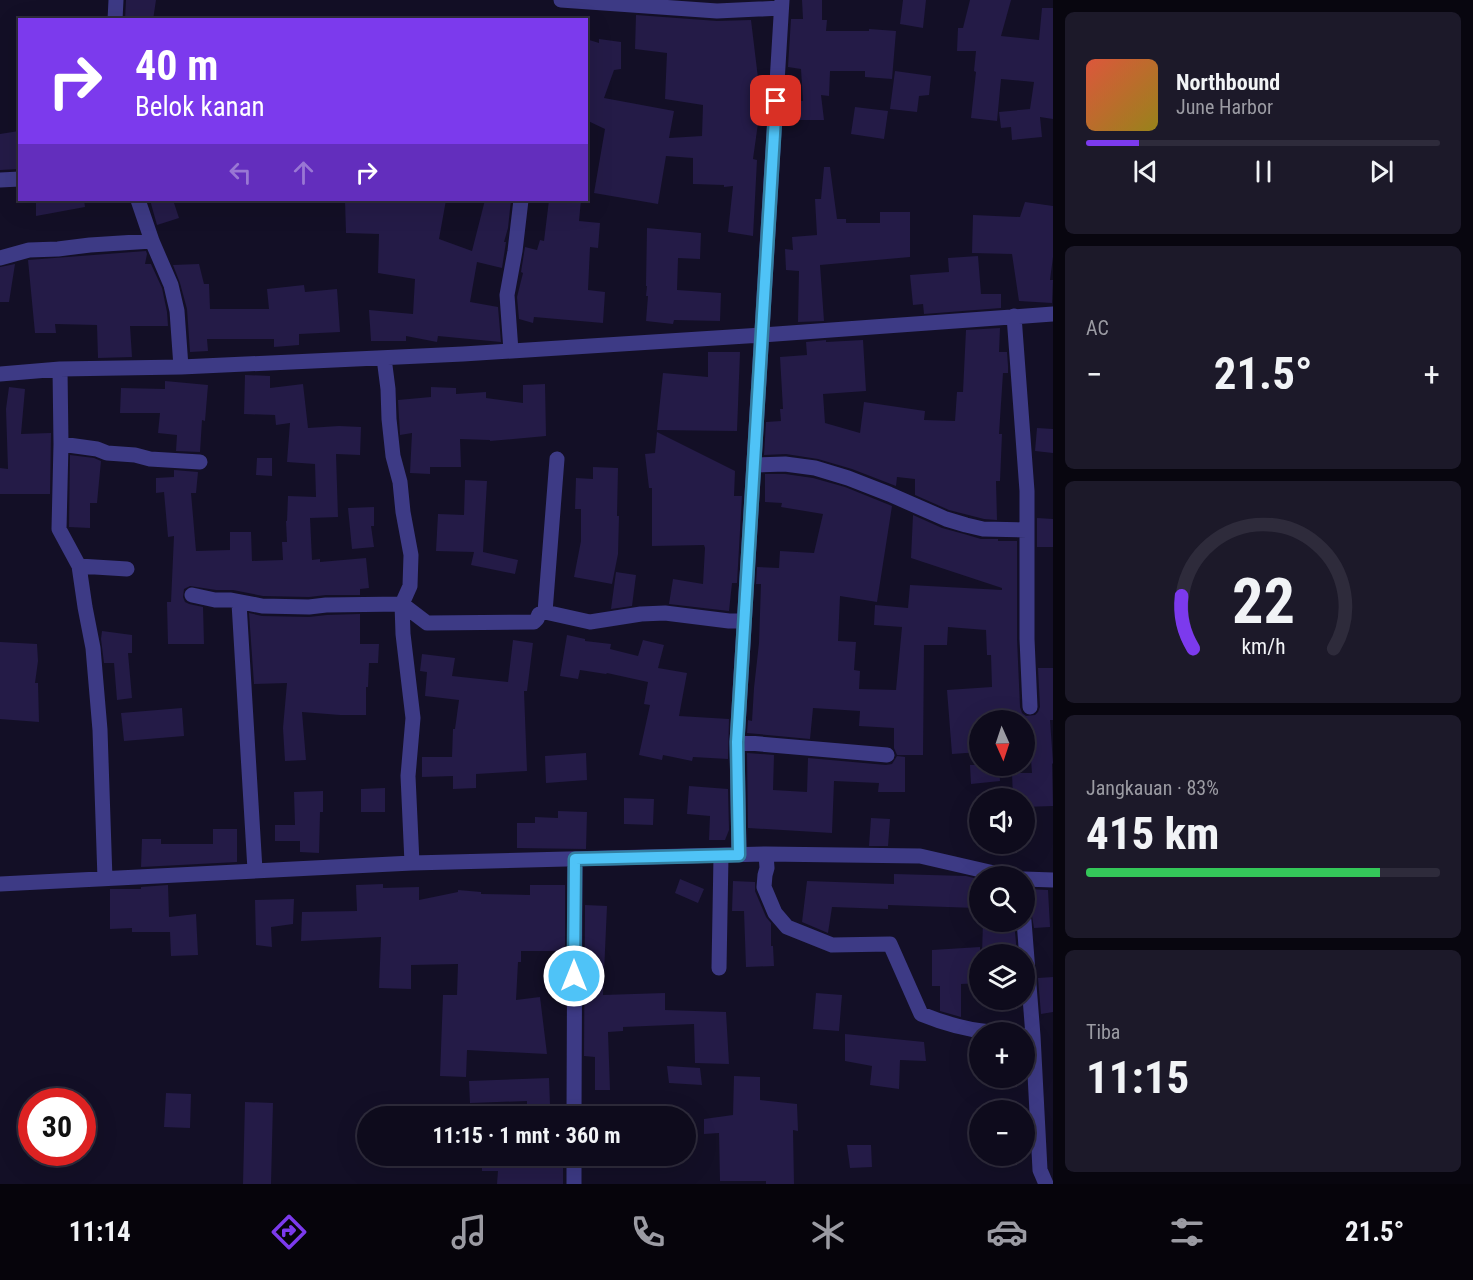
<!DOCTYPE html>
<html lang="id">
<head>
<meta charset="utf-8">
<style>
	body { margin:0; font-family:"Roboto Condensed",sans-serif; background:#1c1929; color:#f1f3f6; height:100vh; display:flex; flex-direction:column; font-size:22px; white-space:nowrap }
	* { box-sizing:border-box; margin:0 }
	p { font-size:20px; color:#9b9ba3 }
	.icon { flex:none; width:33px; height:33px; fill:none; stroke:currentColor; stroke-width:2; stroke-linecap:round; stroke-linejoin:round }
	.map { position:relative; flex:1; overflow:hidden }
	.sheet { display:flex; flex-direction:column; gap:12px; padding:12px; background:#08060f; width:420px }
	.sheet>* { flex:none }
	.banner { position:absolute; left:18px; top:18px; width:570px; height:183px; border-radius:0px; box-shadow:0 6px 24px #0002,0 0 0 2px #2e2b3b; background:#7c3aed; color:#fff; overflow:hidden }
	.needle { width:39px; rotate:177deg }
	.fabs { position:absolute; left:969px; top:710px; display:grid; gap:12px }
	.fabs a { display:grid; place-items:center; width:66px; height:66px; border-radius:50%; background:#0e0b1c; box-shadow:0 6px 24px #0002,0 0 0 2px #2e2b3b; font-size:30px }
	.speed { position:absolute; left:18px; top:1088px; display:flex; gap:12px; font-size:30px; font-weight:700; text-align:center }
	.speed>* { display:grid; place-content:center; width:78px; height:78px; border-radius:50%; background:#0e0b1c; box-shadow:0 6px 24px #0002,0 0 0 2px #2e2b3b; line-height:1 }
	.speed .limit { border:9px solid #d22; background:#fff; color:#111 }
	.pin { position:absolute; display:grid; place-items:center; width:51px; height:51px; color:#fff; margin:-26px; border-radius:12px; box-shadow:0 3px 9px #0006 }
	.me { position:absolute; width:66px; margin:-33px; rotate:0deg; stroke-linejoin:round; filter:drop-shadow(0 0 4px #0008) }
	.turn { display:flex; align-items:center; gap:21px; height:126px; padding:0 18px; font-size:27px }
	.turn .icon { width:78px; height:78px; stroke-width:2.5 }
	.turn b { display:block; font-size:42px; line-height:51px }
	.lanes { display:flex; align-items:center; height:57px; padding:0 18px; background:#0003; justify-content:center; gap:30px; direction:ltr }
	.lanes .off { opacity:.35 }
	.big { font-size:45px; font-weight:700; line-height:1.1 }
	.sheet .tile { flex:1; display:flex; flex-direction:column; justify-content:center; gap:9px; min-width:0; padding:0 21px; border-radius:9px; background:#1c1929 }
	.sheet .dial { align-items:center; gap:0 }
	.dial svg { height:156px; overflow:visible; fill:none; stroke:#2e2b3b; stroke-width:7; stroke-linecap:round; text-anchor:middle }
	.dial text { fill:#f1f3f6; stroke:none }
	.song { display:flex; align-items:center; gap:18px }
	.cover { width:72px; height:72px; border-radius:9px; background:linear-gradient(135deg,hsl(10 70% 55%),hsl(50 70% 35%)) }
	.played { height:6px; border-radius:3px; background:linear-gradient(90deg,#7c3aed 15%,#2e2b3b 15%) }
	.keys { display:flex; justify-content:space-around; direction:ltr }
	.heat { display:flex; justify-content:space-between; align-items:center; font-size:33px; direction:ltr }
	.charge { height:9px; border-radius:4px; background:linear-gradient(90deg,#34c759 83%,#2e2b3b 0) }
	.trip { position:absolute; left:357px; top:1106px; width:339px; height:60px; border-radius:30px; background:#0e0b1c; box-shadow:0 6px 24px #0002,0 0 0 2px #2e2b3b; font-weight:700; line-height:60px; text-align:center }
	.tab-bar { display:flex; height:96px; justify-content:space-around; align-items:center; background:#06040b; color:#9b9ba3 }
	.tab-bar .icon { width:42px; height:42px }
	.tab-bar .current { color:#7c3aed }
	.tab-bar b { font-size:27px; color:#f1f3f6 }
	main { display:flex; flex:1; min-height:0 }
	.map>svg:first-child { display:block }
</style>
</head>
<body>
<main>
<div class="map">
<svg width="1053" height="1184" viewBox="0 0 1053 1184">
	<rect width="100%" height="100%" fill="#130f26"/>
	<path fill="#241b47" d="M126 0H156L153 20H125Z
		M802 0H822V20H827L826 31H869V29L896 31 892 79 865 77V71H830L829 96 821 95 824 120H793L790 101H803L801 69 788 67 791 19H803Z
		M903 0H926L923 28 900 24Z
		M970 0H1011L1001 36 1039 40 1042 8H1053V119L1040 117 1042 137 1012 140 1011 127 1001 128 999 112 1030 109 1034 82 1001 79 997 121 971 118 976 72 974 71 976 51H957L958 28H963Z
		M636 15 717 21 751 20 758 78 755 95H760L763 116H759L753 159 757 160 753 236 728 232 733 186 724 187V185L693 184V158L666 156 658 204 594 193 605 129 586 120V39L599 43V39L621 42V69L614 70 604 98 674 111 669 138 702 136 703 105 665 99 667 53 635 49Z
		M895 71 931 76 929 95 919 96 917 112 890 109Z
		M855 107 888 111 884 139 851 134Z
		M19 131 18 169 0 170V134Z
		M824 167H830L837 219H846V223H880V212H910V257L820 265 824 321 798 322 799 271 786 270 785 249 793 250 792 237 817 235 815 199H821Z
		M36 200H84L85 207 36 216Z
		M150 200H173L179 218 157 225Z
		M345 200H446L439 239 472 251 485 200H511L508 228 504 242H506L502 268 477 262 470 302 498 307 501 342 438 336 437 342 406 336V341H371L369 310 413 314 415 279 378 273 379 234 346 233Z
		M549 200H581L579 221 600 223 598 248 590 247 588 290 605 292 603 323 534 317 533 323 519 319 517 297 523 273 521 272 525 247 537 250 540 240 544 241Z
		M1025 202 1053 206V257L1050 280H1053L1052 303 1019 301 1012 254 972 253 973 215 1020 217Z
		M647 228 701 233 700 259 678 258 677 290 721 293 720 321 674 320 673 324 646 321 648 296H646L647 286H646Z
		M146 251 147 254 145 264H151L162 288 167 312 168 326H130L132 357 98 358 97 325 55 324 56 333H35L28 260Z
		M978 256 981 294H1001V308L924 314 923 304 913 305 910 275 949 272 948 258Z
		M15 264 9 302H0V267Z
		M199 264 204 284H209L210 309H269L267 289 304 285 305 292 337 289 340 332 299 334V345L274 347V339H207L208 351 190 352 187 309 180 283 173 265Z
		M1000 328 999 352H1007L1008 366V373H1003L999 434H1002L1000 481H996L997 520 984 519 949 510 915 495V479L897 477 896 486 852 469 818 459 786 454 764 455 766 422 781 421 780 409H783L780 357 807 355 806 342 826 340V342L863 340 866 391 823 394 825 423 860 433 864 402 925 411 924 420 955 421 957 392H963L966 330Z
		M708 352H740L737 431 657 430 663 373 708 377Z
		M245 375 270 376V388L303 384 308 428 339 426 361 427 360 455 336 454 338 517 310 518 312 560 320 559V562L366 558 369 588 360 589V595H326L309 597 263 596 233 590H216L190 586 184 589 183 597 185 602 189 604 203 607 204 644H168L167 602H171L174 536 168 537 164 492 156 493V478L174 477V470L198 472 196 493H191L196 551 230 550V532H251L252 561 283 560 282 542H287L286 521H287L288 496 316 497 315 464 287 462 290 423 276 425 275 415 244 414Z
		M165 381 208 385 205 421 202 420 200 452 176 451 177 435 158 433 160 413H120L121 388 165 389Z
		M545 384 546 436 490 441V440L460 439 461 467H430V474L410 473 412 433 400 435 398 400 431 397V387L456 388V394L486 392V398L523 403V385Z
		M9 387 25 389 21 434 51 433 50 494H0V468L8 469 6 409Z
		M1037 428 1053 429V453L1035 451Z
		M657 432 735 471 734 496H742L737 583H732L729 611 669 604 673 579 703 584 705 548 704 545 652 546V488H649L645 454 655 453Z
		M70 455 94 458 101 461 97 503H90V528L69 527Z
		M257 458H272V476L256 475Z
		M593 467 618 468 617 516H619L618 554 612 584 574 577 581 541V509H575L576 478 593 479Z
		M765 474H785L813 478 845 487 892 506 877 602 840 596 838 641 856 642 854 670 860 671 859 689 896 690 902 627 874 625 875 605 908 608 910 585 1002 590V588L911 558 913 515 942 528 964 534 981 539H998V541H1017V639L1020 707 1022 713 1026 716 1035 715 1038 712 1040 707 1038 668H1053V720H1050L1053 763 1052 764 1053 806 1024 807V798H1013L1012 773H1032L1028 720H980V752L952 754 947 690 992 687 991 655H987L986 630 948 627 947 645H924L923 755H897L894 748V728L859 726 860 711 813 708 810 739 747 733 748 720 752 721 754 688 759 643 761 584H756L757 567 779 568 780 551 814 553 823 514 781 507 782 503 765 502Z
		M465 480 487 481 483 552 518 560 515 574 471 565 474 552 436 551 438 514 464 515Z
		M374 507V526H371L374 547 352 549 348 508Z
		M1037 518 1053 519V547H1037Z
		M616 572 636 575 632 606 611 609Z
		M249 613 262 616 309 617 327 615 360 614V644H379L378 663H369L368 687H366V715H340L302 712 306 760 285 761 283 728 287 683 254 684Z
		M102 631 132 635V653H128L132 698 117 700 114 663H104L101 639Z
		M567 635 585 639V641L611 644 610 649 638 656 643 640 664 645 658 668 687 673 679 716 729 719 728 759 693 757 692 761 663 755 662 760 639 755 650 705 644 704 648 682 607 673 606 674 580 670 578 679 560 676Z
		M513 640 533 643 527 691H524L527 771 476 774V788L453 789V776L422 777V757H452L453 729H455L459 700 425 696 427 672 420 671 422 654 455 658 452 676 508 682Z
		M0 642 37 644 38 661 35 683H38L39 722 0 719Z
		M182 708 184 736 124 741 121 713Z
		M586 753 587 780 546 783 545 756Z
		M747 753 774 755 773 790 807 792 808 758 886 765 892 764 897 756 905 757V792H878L879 783 834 781 832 833 748 828Z
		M970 765H999L1000 781 971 784Z
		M689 786 728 789 729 830 725 840H709L710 816 687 814Z
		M385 788V812H361V789Z
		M323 791V812H320L319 853 300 852V841H275V825H295L294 792Z
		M624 798 654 799 653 825 624 824Z
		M558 811 587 812 586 849 517 848V823H535V817L558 818Z
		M871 818 890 819 888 846H869Z
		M213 829H237V862L141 867 142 839H161V844H213Z
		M894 874 966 876 978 879 977 908 888 905V909L832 907 828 933 802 922 807 881 894 884Z
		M680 879 704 889 698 903 675 893Z
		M733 881 755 882V891L766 917 771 923V946H773L774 966 746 967 744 911H732Z
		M383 884V888L419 887V900L458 892V890L481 892V894L530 895V885H565V951H521V962H518L516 1000 540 997 547 1054 467 1050 466 1077 440 1076 443 995H457L458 964 411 965V989L379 988 381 937 301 941 302 912 357 911 356 885Z
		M168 885 169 917 196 914 198 955 171 956 170 932H132V928L110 929V889H141V887Z
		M1026 889 1048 890 1050 927 1034 928 1032 916 1027 912Z
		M294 899 293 924 271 927 272 947 256 945 255 900Z
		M585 905 607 906 603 995 665 993V1010L726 1012 729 1064 695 1063 694 1024 623 1027V1031L608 1032 610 1090H595V1057L584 1056Z
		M983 921H1014L1017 954H982Z
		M980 947V983L961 984V1017L940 1011V986H932V950Z
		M1053 977V1012L1041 1014 1038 978Z
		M816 993 842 995 839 1031 813 1029Z
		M845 1034 924 1042 926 1061 900 1060 899 1089 870 1085 872 1066 845 1061Z
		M667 1066 700 1068 702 1085 669 1083Z
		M734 1076 760 1077V1100L797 1104 798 1131 793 1130 794 1184H766V1181H720L719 1133 704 1134V1119L733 1115Z
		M549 1078 550 1105H527V1101L470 1103 469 1081Z
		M166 1093 191 1094 190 1128 164 1127Z
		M245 1102 273 1103 271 1184H243Z
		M847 1145H871L872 1167 850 1168Z
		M482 1155H563V1184H497L498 1171H482Z"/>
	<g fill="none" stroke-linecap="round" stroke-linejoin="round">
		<path stroke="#3d3a85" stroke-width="15" d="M561 0 717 11 781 8
			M115 20 116 0
			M0 180 20 179
			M138 200 152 241 171 285 177 311 181 367
			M0 258 29 250 58 249 90 245 152 241
			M1014 316 1027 491V639L1030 707
			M511 351 507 295 515 251 521 200
			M60 369 61 444 59 529 79 566 85 607 93 648 100 730 105 879
			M0 374 60 369 181 367 463 354 762 335 1053 314
			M61 444 97 449 107 453 135 455 150 459 200 462
			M754 465 785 464 815 468 848 478 889 494 946 519 966 525 983 529 1027 530
			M79 566 127 569
			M192 595 215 600H231L262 606 309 607 326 605 402 604 410 586 411 555 403 512 400 482 393 456 389 419 388 389 384 358
			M239 603 255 870
			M545 612 557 459
			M737 742 887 755
			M766 854 767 868 765 875 764 887 775 913 787 927 832 945 890 944 921 1014C943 1023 967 1030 991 1032
			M739 855 737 742 782 0
			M412 863 408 776 413 718 403 634 402 604 427 623 534 622 537 619 539 614 545 612 590 622 641 614 665 613 729 621H744
			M1024 879 1053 880
			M0 884 412 863 766 854 920 856 1007 876
			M1024 921 1033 1036
			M719 968 721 856
			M1024 1036H1033L1040 1170 1046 1184
			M574 1116 575 859
			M574 1184V1155"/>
	</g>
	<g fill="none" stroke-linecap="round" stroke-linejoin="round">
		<g stroke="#337fa1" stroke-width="15">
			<path id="route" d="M574 976 575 859 739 855 737 742 776 101"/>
		</g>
		<use href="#route" stroke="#4fc3f7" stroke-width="10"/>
	</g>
</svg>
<div class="fabs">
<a><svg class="needle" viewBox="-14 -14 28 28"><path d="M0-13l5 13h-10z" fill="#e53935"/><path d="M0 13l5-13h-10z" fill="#9b9ba3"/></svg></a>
<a><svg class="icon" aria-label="sound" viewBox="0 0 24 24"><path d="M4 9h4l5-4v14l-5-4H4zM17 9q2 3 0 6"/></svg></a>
<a><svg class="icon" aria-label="search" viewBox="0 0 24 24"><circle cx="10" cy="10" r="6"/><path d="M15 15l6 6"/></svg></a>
<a><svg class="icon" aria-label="layers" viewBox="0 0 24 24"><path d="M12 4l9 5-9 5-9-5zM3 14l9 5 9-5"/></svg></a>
<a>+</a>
<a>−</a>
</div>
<div class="speed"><div class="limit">30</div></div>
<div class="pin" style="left:776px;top:101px;background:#d93025"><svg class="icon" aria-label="arrive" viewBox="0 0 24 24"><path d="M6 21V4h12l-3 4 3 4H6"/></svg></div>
<svg class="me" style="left:574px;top:976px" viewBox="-20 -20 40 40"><circle r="17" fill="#4fc3f7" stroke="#fff" stroke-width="3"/><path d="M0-11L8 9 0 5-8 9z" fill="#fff"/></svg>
<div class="trip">11:15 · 1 mnt · 360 m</div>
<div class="banner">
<div class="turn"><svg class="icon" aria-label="right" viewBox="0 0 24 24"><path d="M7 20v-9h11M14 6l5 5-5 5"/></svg><div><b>40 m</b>Belok kanan</div></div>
<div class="lanes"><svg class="icon off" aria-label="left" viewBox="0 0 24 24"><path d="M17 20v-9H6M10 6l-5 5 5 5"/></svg><svg class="icon off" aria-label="ahead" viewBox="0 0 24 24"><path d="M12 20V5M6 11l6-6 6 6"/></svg><svg class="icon" aria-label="right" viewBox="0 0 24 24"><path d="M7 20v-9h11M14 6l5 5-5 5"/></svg></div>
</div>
</div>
<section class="sheet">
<div class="tile">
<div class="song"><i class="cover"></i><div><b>Northbound</b><p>June Harbor</p></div></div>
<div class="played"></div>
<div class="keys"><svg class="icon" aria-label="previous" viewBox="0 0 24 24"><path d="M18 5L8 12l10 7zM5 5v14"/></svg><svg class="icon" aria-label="pause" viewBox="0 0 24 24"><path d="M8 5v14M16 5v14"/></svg><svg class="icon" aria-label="next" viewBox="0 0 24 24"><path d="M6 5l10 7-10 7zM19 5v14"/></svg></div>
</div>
<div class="tile"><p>AC</p>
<div class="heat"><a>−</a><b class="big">21.5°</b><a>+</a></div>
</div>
<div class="tile dial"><svg viewBox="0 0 100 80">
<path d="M14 69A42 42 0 1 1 86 69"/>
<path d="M14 69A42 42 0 0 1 8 42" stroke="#7c3aed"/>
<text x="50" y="56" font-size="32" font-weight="700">22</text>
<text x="50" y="72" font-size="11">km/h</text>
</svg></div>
<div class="tile"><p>Jangkauan · 83%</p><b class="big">415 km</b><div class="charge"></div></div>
<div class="tile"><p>Tiba</p><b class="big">11:15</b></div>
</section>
</main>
<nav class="tab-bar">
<b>11:14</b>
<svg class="icon current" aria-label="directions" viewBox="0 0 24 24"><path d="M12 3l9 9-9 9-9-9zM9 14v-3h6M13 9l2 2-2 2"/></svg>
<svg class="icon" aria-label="music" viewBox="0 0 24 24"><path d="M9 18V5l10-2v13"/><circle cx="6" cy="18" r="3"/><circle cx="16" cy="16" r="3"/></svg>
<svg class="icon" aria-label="phone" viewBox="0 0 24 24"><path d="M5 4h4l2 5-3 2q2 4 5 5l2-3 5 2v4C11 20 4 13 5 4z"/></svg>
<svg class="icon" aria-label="climate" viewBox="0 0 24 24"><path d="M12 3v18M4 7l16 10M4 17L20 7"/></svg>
<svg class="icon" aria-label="car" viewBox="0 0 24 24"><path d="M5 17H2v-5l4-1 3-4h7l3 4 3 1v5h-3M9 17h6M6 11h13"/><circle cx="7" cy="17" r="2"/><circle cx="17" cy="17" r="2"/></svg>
<svg class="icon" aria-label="filters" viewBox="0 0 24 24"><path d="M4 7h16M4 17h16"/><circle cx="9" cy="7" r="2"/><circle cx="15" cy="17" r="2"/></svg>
<b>21.5°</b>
</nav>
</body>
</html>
